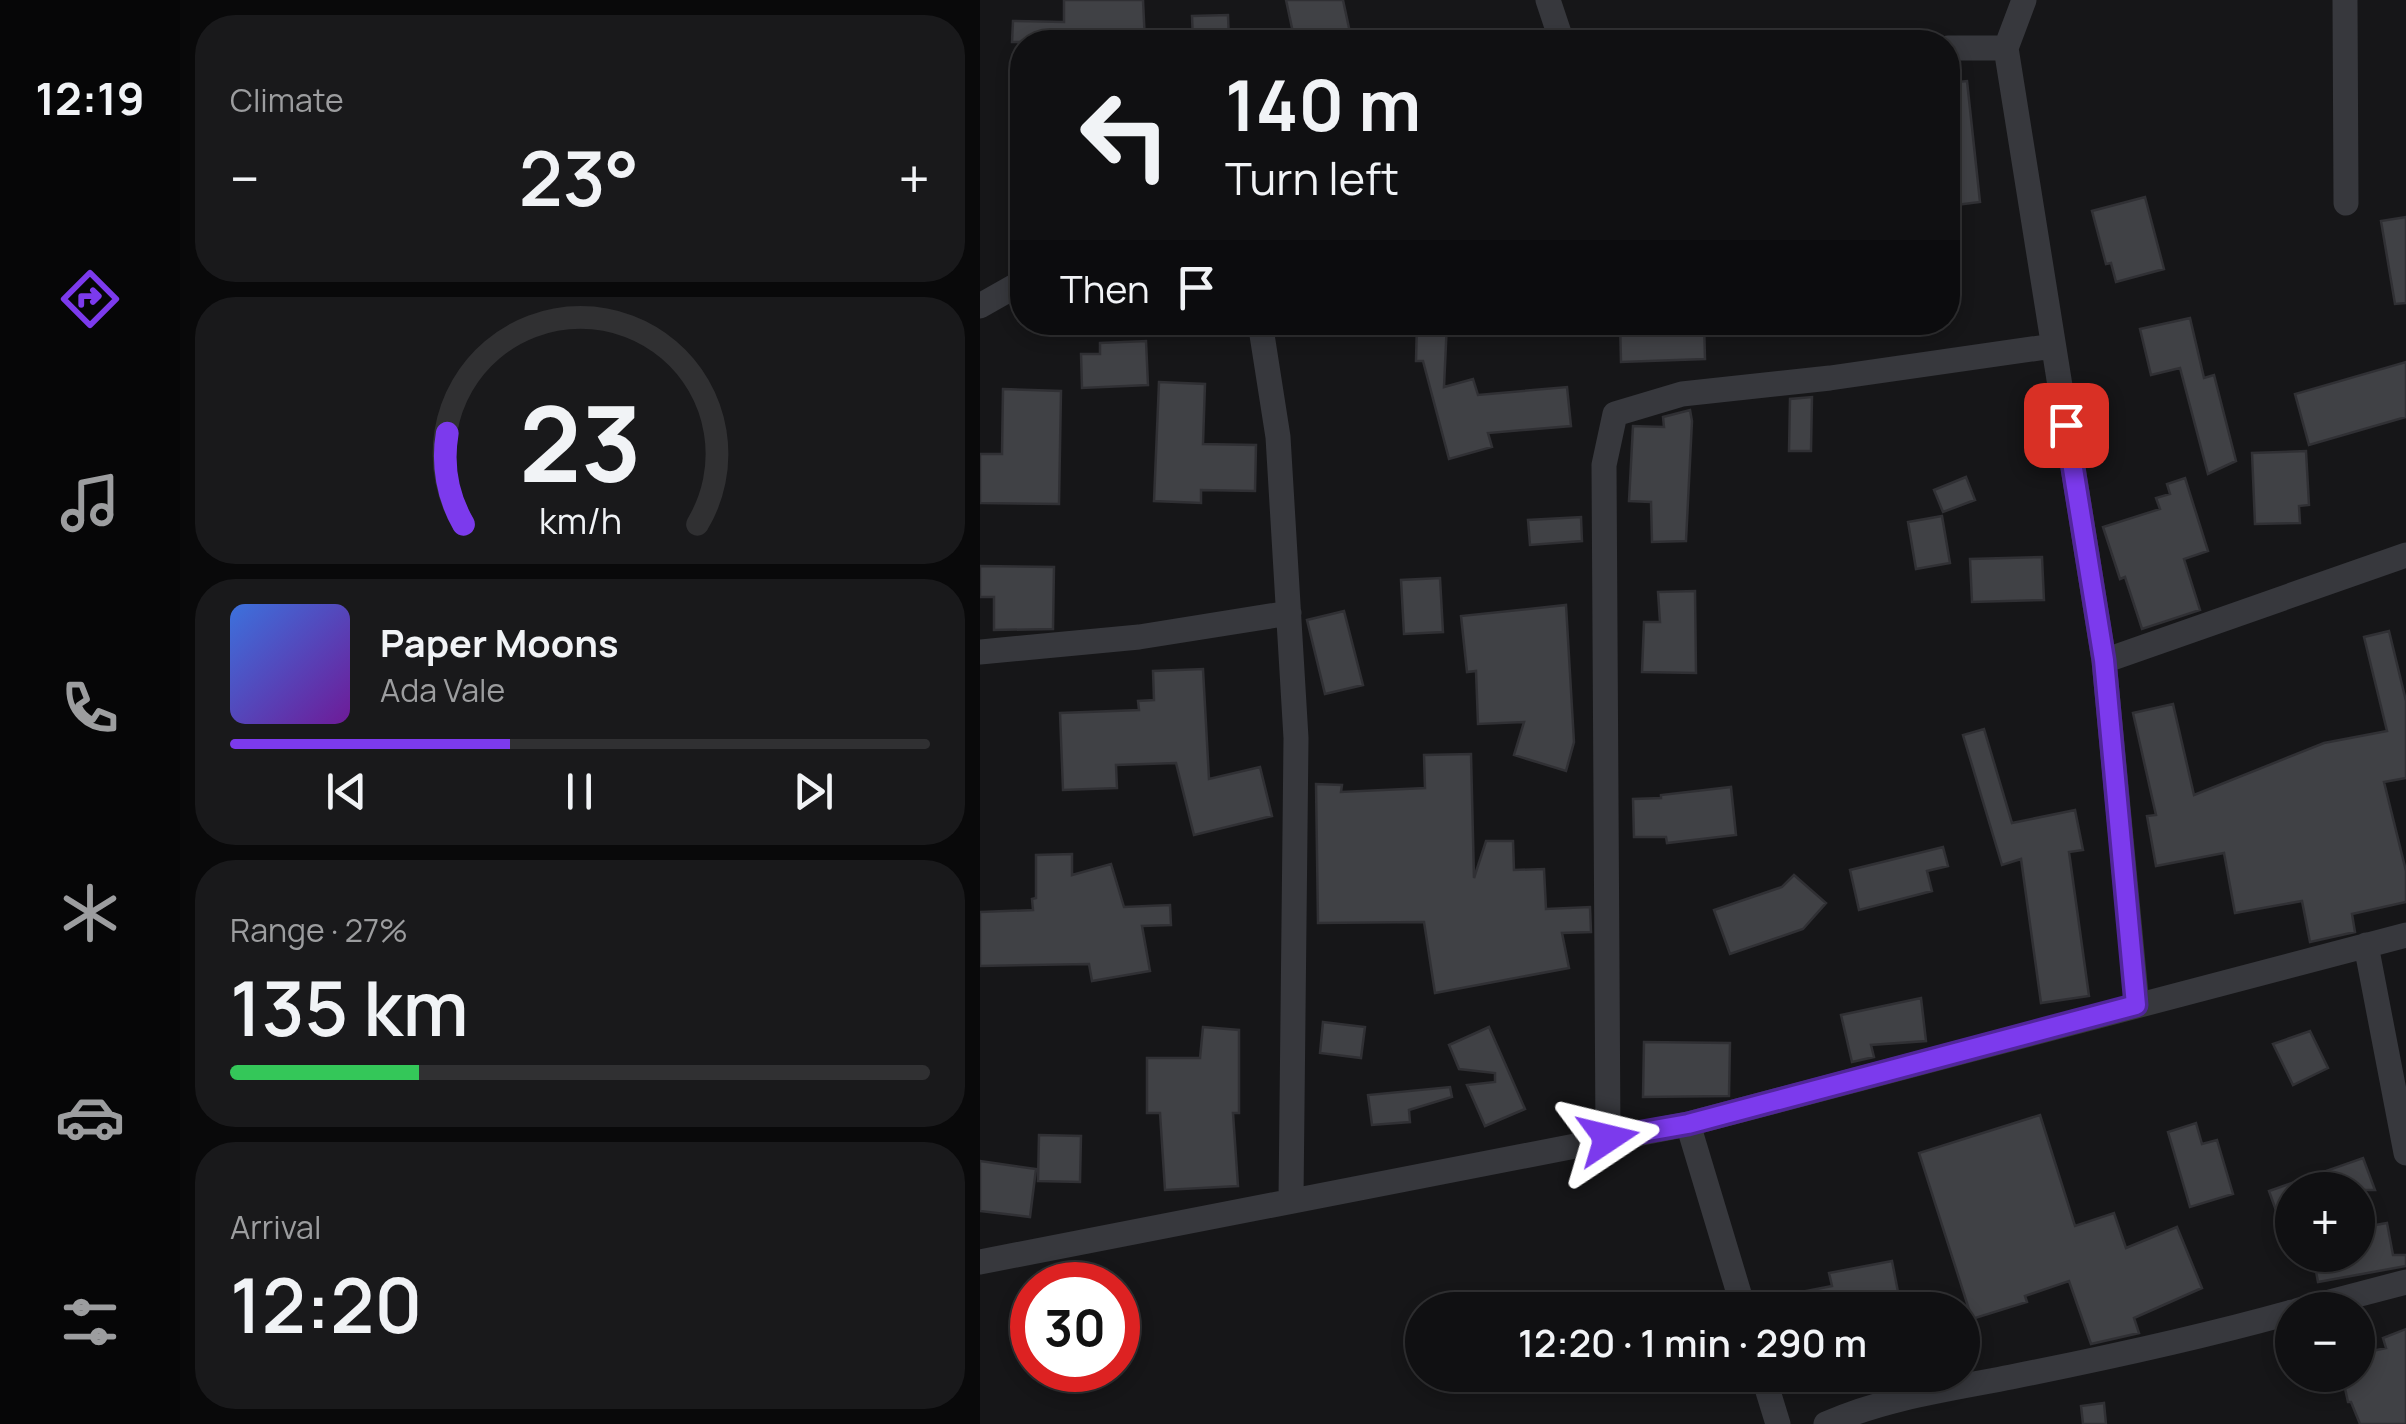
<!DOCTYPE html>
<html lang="en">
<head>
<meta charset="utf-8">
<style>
	body { margin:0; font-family:Manrope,sans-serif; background:#19191b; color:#f1f3f6; height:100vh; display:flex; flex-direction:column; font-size:38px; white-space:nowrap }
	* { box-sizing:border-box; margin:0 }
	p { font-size:32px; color:#9c9d9f }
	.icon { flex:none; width:55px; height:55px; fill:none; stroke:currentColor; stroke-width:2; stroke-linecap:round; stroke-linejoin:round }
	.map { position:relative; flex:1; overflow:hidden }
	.sheet { display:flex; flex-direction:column; gap:15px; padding:15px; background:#09090a; width:800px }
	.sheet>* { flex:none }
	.top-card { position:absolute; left:30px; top:30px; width:950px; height:305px; border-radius:40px; box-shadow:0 5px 15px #0003,0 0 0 2px #303032; background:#101012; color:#f1f3f6; overflow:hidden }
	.fabs { position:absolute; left:1295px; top:1172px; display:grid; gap:20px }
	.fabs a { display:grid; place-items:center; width:100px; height:100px; border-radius:50%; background:#101012; box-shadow:0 5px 15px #0003,0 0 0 2px #303032; font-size:50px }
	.speed { position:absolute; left:30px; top:1262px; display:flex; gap:20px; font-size:50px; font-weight:700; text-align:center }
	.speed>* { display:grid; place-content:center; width:130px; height:130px; border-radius:50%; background:#101012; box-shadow:0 5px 15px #0003,0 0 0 2px #303032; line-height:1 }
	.speed .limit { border:15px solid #d22; background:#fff; color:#111 }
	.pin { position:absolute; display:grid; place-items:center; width:85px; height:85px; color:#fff; margin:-42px; border-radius:20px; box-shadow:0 5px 15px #0006 }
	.me { position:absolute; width:110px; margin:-55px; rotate:80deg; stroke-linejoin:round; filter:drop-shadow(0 0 8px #0008) }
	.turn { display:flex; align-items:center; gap:35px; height:210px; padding:0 50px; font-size:45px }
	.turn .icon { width:130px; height:130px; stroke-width:2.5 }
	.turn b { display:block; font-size:70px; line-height:85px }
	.then { display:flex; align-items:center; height:95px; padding:0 50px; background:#0003; gap:20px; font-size:38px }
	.big { font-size:75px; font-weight:600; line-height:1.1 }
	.sheet .tile { flex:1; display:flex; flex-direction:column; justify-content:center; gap:15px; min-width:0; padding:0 35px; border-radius:40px; background:#19191b }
	.sheet .dial { align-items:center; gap:0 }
	.dial svg { height:260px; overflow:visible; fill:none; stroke:#303032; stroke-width:7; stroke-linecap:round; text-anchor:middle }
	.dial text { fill:#f1f3f6; stroke:none }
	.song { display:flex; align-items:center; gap:30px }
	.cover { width:120px; height:120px; border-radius:15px; background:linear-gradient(135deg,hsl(220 70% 55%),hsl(280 70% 35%)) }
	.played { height:10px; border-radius:5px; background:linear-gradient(90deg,#7c3aed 40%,#303032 40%) }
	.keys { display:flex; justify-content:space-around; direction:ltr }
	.heat { display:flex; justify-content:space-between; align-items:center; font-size:55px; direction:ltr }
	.charge { height:15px; border-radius:8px; background:linear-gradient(90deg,#34c759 27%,#303032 0) }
	.trip { position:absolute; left:425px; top:1292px; width:575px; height:100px; border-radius:50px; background:#101012; box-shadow:0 5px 15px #0003,0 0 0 2px #303032; font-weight:600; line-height:100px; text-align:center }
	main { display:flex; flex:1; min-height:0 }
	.dock { display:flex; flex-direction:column; width:180px; justify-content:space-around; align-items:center; background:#060607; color:#9c9d9f }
	.dock .icon { width:70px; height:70px }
	.dock .selected { color:#7c3aed }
	.dock b { font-size:45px; color:#f1f3f6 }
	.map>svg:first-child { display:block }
</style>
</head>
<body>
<main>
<nav class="dock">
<b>12:19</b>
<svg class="icon selected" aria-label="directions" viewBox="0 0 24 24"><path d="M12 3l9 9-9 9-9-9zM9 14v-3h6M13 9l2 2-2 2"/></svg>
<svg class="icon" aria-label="music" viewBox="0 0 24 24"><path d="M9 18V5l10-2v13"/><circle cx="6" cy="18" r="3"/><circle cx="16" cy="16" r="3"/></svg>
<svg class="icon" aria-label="phone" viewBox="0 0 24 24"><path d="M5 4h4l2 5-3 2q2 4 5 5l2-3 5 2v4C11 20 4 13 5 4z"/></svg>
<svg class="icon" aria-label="climate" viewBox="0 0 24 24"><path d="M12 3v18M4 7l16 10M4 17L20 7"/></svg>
<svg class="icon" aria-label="car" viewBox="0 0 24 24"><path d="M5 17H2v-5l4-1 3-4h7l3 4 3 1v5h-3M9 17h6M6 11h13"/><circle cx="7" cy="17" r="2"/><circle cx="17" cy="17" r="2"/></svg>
<svg class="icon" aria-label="filters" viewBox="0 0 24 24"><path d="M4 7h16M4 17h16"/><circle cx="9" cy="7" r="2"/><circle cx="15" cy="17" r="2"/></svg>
</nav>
<section class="sheet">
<div class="tile"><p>Climate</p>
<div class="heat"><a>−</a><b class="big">23°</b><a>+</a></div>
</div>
<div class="tile dial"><svg viewBox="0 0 100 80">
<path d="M14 69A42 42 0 1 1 86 69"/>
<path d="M14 69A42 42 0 0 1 9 41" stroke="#7c3aed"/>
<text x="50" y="56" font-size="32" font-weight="700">23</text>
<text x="50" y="72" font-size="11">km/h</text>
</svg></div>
<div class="tile">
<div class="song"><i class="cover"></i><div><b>Paper Moons</b><p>Ada Vale</p></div></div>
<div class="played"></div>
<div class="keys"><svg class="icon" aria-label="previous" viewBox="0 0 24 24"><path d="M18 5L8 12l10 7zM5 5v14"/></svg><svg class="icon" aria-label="pause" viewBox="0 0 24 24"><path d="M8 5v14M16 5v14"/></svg><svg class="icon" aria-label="next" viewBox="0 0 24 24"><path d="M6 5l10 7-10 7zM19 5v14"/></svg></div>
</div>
<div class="tile"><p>Range · 27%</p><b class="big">135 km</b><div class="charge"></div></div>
<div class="tile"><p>Arrival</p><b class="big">12:20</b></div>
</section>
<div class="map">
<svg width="1426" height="1424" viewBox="0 0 1426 1424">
	<rect width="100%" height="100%" fill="#161618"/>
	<path fill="#404145" stroke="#303034" stroke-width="2.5" d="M84 0H163L165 42H32L33 21 84 22Z
		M306 0H363L372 42H315Z
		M248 15 249 42H213L212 16Z
		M987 81 1000 202 968 206V83Z
		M1165 197 1184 269 1136 282 1131 263 1126 264 1112 211Z
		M1426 217V303L1415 304 1401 221Z
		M1210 318 1224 378 1234 375 1256 461 1228 474 1200 368 1171 375 1160 329Z
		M437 322H467L464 387 493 379 498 395 587 387 591 426 508 433 512 447 469 459 443 361H436Z
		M640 322H724L725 359 641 362Z
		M166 341 168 385 102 388 101 354H120V343Z
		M1426 362V417L1329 445 1315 394Z
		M179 382 225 384 223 444 276 445 275 491 221 490V503L174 501Z
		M23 389 81 391 79 504 0 503V454H22Z
		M832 397 831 451H809L810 399Z
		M710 410 712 421 706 541 672 542 671 502 649 501 653 426 684 427 683 417Z
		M1326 451 1329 505 1319 506 1320 523 1275 524 1272 453Z
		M986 477 995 500 963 512 954 490Z
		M1205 478 1228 551 1204 559 1220 610 1162 629 1145 577 1140 579 1123 527 1180 509 1176 498 1190 494 1187 484Z
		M962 516 970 563 936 569 928 522Z
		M601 517 602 541 550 545 548 520Z
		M1062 557 1064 600 992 602 990 559Z
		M0 566 74 567 73 629 14 630V597H0Z
		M460 578 463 632 424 634 421 580Z
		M715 591 716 673 662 672 664 622H680L678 592Z
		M586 605 594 742 586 771 534 755 544 722 498 724 496 671 487 672 481 616Z
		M364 611 383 685 345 694 327 620Z
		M1409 631 1426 701V778L1404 782 1426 871V902L1372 914 1375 932 1330 942 1322 901 1255 913 1244 853 1176 866 1167 816 1176 815 1153 713 1193 704 1214 795 1344 743 1407 731 1384 637Z
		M223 669 229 779 280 767 292 816 214 835 196 763 136 765 137 788 83 790 80 713 159 710 158 701 174 700 173 671Z
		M1004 729 1032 823 1095 810 1103 850 1089 852 1109 996 1061 1003 1041 859 1022 865 983 735Z
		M491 754 494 878 506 841H533L534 870 564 869 566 909 610 907 611 932 582 933 589 968 455 993 444 922 338 923 336 784 362 785 361 792 445 788 444 755Z
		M751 787 756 835 687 843 686 837H654L653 799 681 798V795Z
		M963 847 968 866 947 871 952 891 879 910 870 870Z
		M92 854V875L131 864 144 907 190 905 191 925 162 926 170 971 112 981 109 964 0 966V912L53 910 52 899 56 898V855Z
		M814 875 846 903 823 929 750 954 734 910 802 887Z
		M941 998 946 1041 891 1045 894 1057 872 1062 861 1015Z
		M343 1022 385 1027 381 1058 340 1053Z
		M223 1027 259 1030V1113H253L258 1186 185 1190 180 1113H167V1058H220Z
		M509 1027 545 1109 505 1126 487 1085 515 1082V1073L479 1069 469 1045Z
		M1330 1031 1348 1068 1313 1085 1293 1044Z
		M664 1042 750 1043 749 1096 663 1097Z
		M470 1087 472 1097 429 1110 430 1122 392 1125 388 1095Z
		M1060 1115 1095 1226 1134 1213 1146 1248 1197 1227 1222 1288 1154 1318 1159 1333 1111 1344 1089 1281 1045 1296 1047 1302 992 1319 939 1153Z
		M1216 1123 1222 1144 1237 1140 1253 1194 1210 1207 1188 1132Z
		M59 1135 101 1136 100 1182 58 1181Z
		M1383 1158 1395 1190H1312V1248L1310 1249 1289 1191Z
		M0 1161 56 1169 50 1217 0 1211Z
		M1407 1223 1413 1255H1426V1266L1338 1282 1333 1255H1378V1228Z
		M912 1261 919 1297 848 1310H781L780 1300 852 1286 849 1273Z
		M1426 1329V1424H1380L1371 1402H1368L1362 1375H1378V1354L1406 1348 1403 1338Z
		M1124 1403 1126 1424H1103L1101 1406Z"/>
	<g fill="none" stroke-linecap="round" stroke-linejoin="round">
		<path stroke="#37383d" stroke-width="25" d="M568 0 582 42
			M1044 0 1026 48 1124 661 1157 1005
			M1365 0 1366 203
			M968 48H1026
			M0 306 42 282
			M280 322 298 437 316 738 311 1199
			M0 652 159 637 309 613
			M1124 661 1426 555
			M1386 945 1426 1153
			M708 1124 764 1310
			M628 1138 624 465 635 414 702 394 850 378 1073 346
			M0 1262 708 1124 1426 935
			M1319 1310 1426 1282
			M783 1375 798 1424
			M846 1424C904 1398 969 1389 1031 1377 1126 1358 1219 1338 1312 1312"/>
	</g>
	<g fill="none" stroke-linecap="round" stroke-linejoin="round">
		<g stroke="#51269a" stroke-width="25">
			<path id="route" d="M628 1138 708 1124 1156 1005 1124 660 1086 425"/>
		</g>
		<use href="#route" stroke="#7c3aed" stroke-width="18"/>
	</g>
</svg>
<div class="fabs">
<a>+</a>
<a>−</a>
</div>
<div class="speed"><div class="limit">30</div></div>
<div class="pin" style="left:1086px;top:425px;background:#d93025"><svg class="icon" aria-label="arrive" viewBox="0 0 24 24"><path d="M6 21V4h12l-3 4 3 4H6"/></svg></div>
<svg class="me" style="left:628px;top:1138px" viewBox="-20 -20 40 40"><path d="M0-17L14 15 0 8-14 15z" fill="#7c3aed" stroke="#fff" stroke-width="4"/></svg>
<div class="trip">12:20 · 1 min · 290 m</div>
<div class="top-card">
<div class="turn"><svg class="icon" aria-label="left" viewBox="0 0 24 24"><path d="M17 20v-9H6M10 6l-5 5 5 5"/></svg><div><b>140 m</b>Turn left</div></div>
<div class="then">Then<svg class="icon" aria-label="arrive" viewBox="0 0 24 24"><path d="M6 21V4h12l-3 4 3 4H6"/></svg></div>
</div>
</div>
</main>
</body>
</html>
